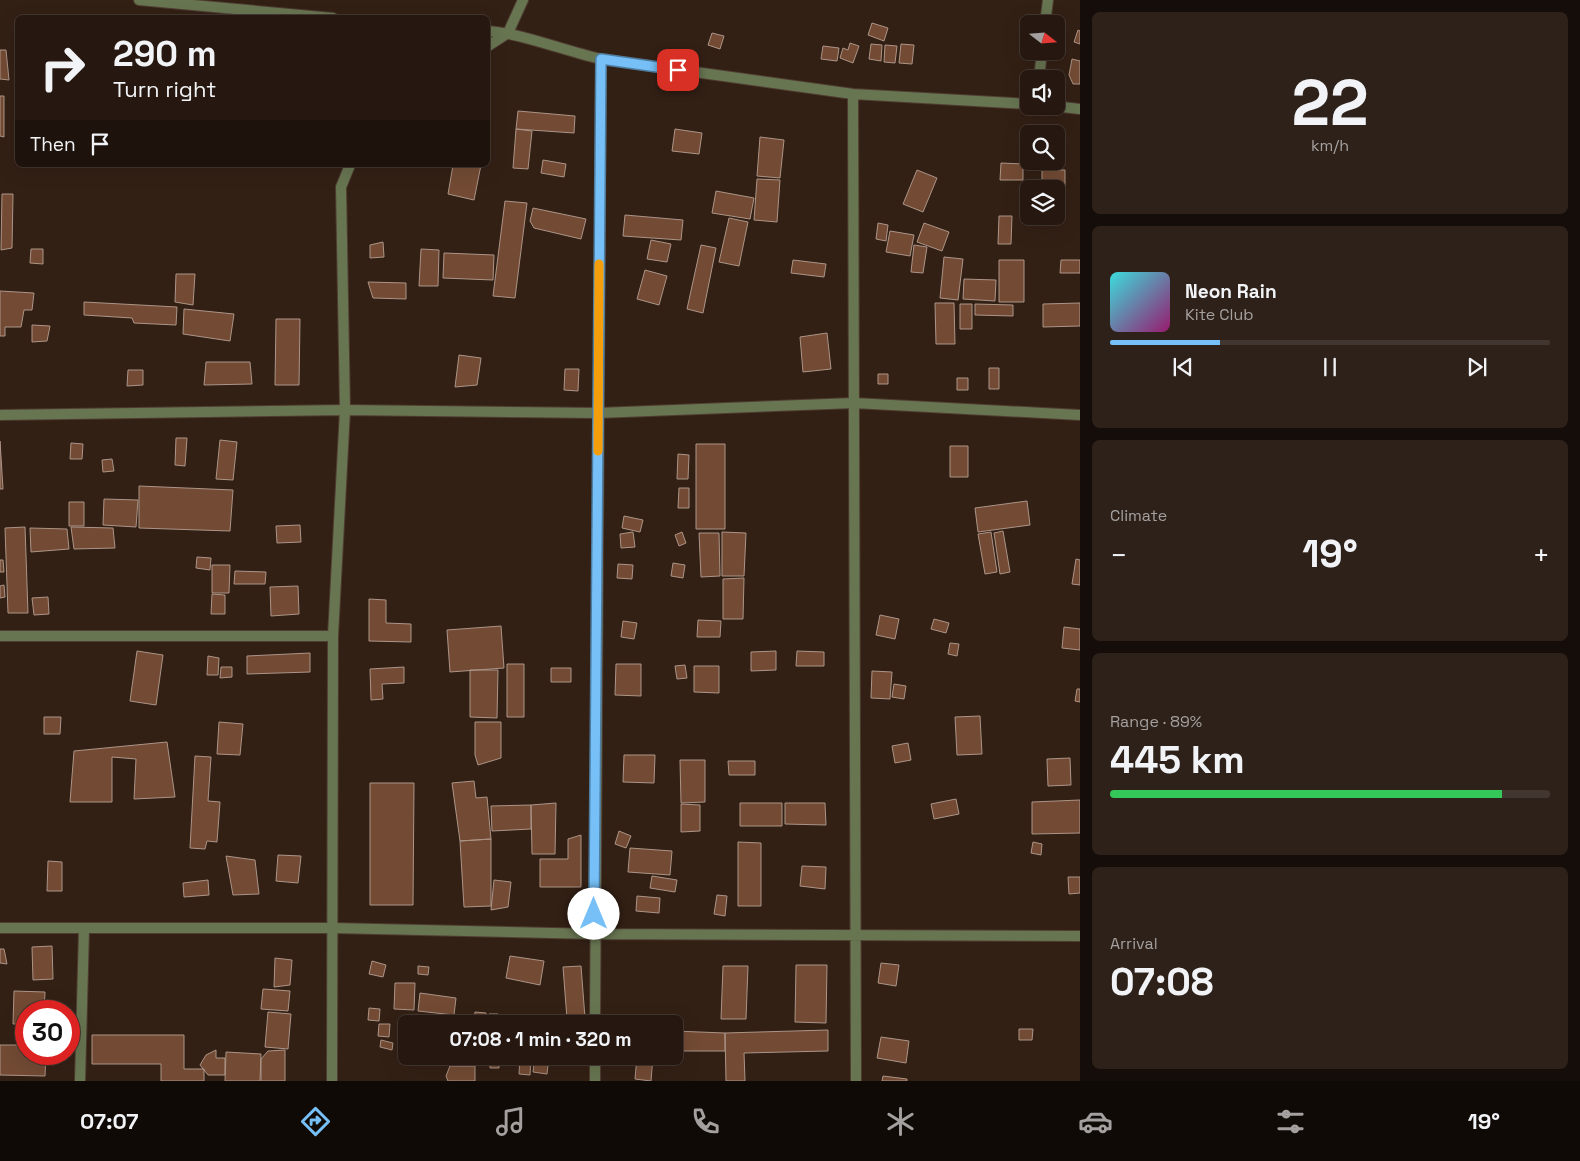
<!DOCTYPE html>
<html lang="en">
<head>
<meta charset="utf-8">
<style>
	body { margin:0; font-family:"Space Grotesk",sans-serif; background:#2e2119; color:#f1f3f6; height:100vh; display:flex; flex-direction:column; font-size:19px; white-space:nowrap }
	* { box-sizing:border-box; margin:0 }
	p { font-size:16px; color:#a4a09f }
	.icon { flex:none; width:28px; height:28px; fill:none; stroke:currentColor; stroke-width:2; stroke-linecap:round; stroke-linejoin:round }
	.map { position:relative; flex:1; overflow:hidden }
	.details { display:flex; flex-direction:column; gap:12px; padding:12px; background:#150d09; width:500px }
	.details>* { flex:none }
	.guide { position:absolute; left:15px; top:15px; width:475px; height:152px; border-radius:8px; box-shadow:0 5px 20px #0002,0 0 0 1px #423730; background:#261810; color:#f1f3f6; overflow:hidden }
	.needle { width:32px; rotate:107deg }
	.controls { position:absolute; left:1020px; top:15px; display:grid; gap:10px }
	.controls a { display:grid; place-items:center; width:45px; height:45px; border-radius:8px; background:#261810; box-shadow:0 5px 20px #0002,0 0 0 1px #423730; font-size:25px }
	.speed { position:absolute; left:15px; top:1000px; display:flex; gap:10px; font-size:25px; font-weight:700; text-align:center }
	.speed>* { display:grid; place-content:center; width:65px; height:65px; border-radius:50%; background:#261810; box-shadow:0 5px 20px #0002,0 0 0 1px #423730; line-height:1 }
	.speed .limit { border:8px solid #d22; background:#fff; color:#111 }
	.pin { position:absolute; display:grid; place-items:center; width:42px; height:42px; color:#fff; margin:-21px; border-radius:10px; box-shadow:0 2px 8px #0006 }
	.me { position:absolute; width:55px; margin:-28px; rotate:0deg; stroke-linejoin:round; filter:drop-shadow(0 0 4px #0008) }
	.turn { display:flex; align-items:center; gap:18px; height:105px; padding:0 15px; font-size:22px }
	.turn .icon { width:65px; height:65px; stroke-width:2.5 }
	.turn b { display:block; font-size:35px; line-height:42px }
	.then { display:flex; align-items:center; height:48px; padding:0 15px; background:#0003; gap:10px; font-size:19px }
	.big { font-size:38px; font-weight:700; line-height:1.1 }
	.details .card { flex:1; display:flex; flex-direction:column; justify-content:center; gap:8px; min-width:0; padding:0 18px; border-radius:8px; background:#2e2119 }
	.details .dial { align-items:center; gap:0 }
	.dial b { font-size:65px; line-height:1 }
	.song { display:flex; align-items:center; gap:15px }
	.cover { width:60px; height:60px; border-radius:8px; background:linear-gradient(135deg,hsl(180 70% 55%),hsl(320 70% 35%)) }
	.played { height:5px; border-radius:2px; background:linear-gradient(90deg,#77c0f7 25%,#423730 25%) }
	.keys { display:flex; justify-content:space-around; direction:ltr }
	.heat { display:flex; justify-content:space-between; align-items:center; font-size:28px; direction:ltr }
	.charge { height:8px; border-radius:4px; background:linear-gradient(90deg,#34c759 89%,#423730 0) }
	.trip { position:absolute; left:398px; top:1015px; width:285px; height:50px; border-radius:8px; background:#261810; box-shadow:0 5px 20px #0002,0 0 0 1px #423730; font-weight:700; line-height:50px; text-align:center }
	.dock { display:flex; height:80px; justify-content:space-around; align-items:center; background:#0f0a06; color:#a4a09f }
	.dock .icon { width:35px; height:35px }
	.dock .selected { color:#77c0f7 }
	.dock b { font-size:22px; color:#f1f3f6 }
	main { display:flex; flex:1; min-height:0 }
	.map>svg:first-child { display:block }
</style>
</head>
<body>
<main>
<div class="map">
<svg width="1080" height="1081" viewBox="0 0 1080 1081">
	<rect width="100%" height="100%" fill="#332015"/>
	<path fill="#734b34" stroke="#ac9487" d="M872 23 888 28 884 41 868 35Z
		M1078 30 1080 31V44L1074 42Z
		M712 33 724 36 720 49 708 45Z
		M850 43 859 46 853 63 840 58 843 48 848 50Z
		M871 44 882 45 881 61 869 59Z
		M901 44 914 45 912 64 899 63Z
		M885 45 897 46 895 63 884 62Z
		M823 46 839 48 837 61 821 59Z
		M0 50H6L9 80 0 79Z
		M1072 59 1080 61V84H1073L1069 75Z
		M0 96H4V137L0 136Z
		M518 111 575 116 574 133 516 129Z
		M516 129 532 131 528 169 513 168Z
		M675 129 702 133 699 154 672 151Z
		M760 137 784 140 780 178 757 176Z
		M543 160 566 164 564 177 541 173Z
		M1001 163 1023 164V180H1000Z
		M453 165H481L474 200 448 194Z
		M917 170 937 178 923 212 903 204Z
		M1042 170H1065V213L1056 214V189H1042Z
		M757 179 780 180 777 222 754 220Z
		M716 191 754 198 750 219 712 213Z
		M2 194H13L12 248 1 250Z
		M505 201 527 203 515 298 493 296Z
		M533 208 586 219 581 239 534 228 530 221Z
		M625 215 683 220 681 240 623 236Z
		M999 216H1012L1011 244H998Z
		M729 218 748 222 739 266 719 262Z
		M878 223 888 225 886 241 876 239Z
		M924 223 949 232 942 251 917 242Z
		M890 231 914 235 910 256 886 252Z
		M651 240 671 244 667 262 647 259Z
		M383 242 384 257 370 258V245Z
		M701 245 716 248 703 313 687 309Z
		M914 245 927 247 923 273 911 272Z
		M31 249H43V264L30 263Z
		M421 249 439 250 438 286H419Z
		M444 253 494 255 493 280 443 278Z
		M944 257 963 259 958 300 940 298Z
		M793 260 826 264 824 277 791 273Z
		M999 260H1024V302H999Z
		M1061 260H1080V273H1060Z
		M645 270 667 276 659 305 637 299Z
		M176 274H195L193 305 175 302Z
		M964 279 996 280 995 301 963 299Z
		M368 282 406 283V299L373 298Z
		M0 291 34 293 32 310H24L21 327H5V336H0Z
		M84 302 177 307 176 325 134 323 132 318 84 315Z
		M935 303H954L955 344H936Z
		M1080 303V326L1043 327V304Z
		M960 304H972V329H960Z
		M975 304 1013 305V316L975 315Z
		M184 309 234 314 230 341 183 334Z
		M276 319H300L299 385H275Z
		M32 325 50 326 47 341 32 342Z
		M827 333 831 369 803 372 800 337Z
		M459 355 481 358 477 385 455 387Z
		M206 362H250L252 384 204 385Z
		M989 368H999V389H989Z
		M565 369H579L578 391 564 390Z
		M128 370H143V385L127 386Z
		M878 374H888V384H878Z
		M957 378H968V390H957Z
		M176 438H187L185 466 175 465Z
		M220 440 237 442 233 480 216 479Z
		M0 441 3 489H0Z
		M71 443 83 444 82 459H70Z
		M696 444H725V529H696Z
		M950 446H968V477H950Z
		M678 454 689 455 688 479H677Z
		M112 459 114 471 103 472 102 460Z
		M139 486 233 490 230 531 139 528Z
		M679 488H689V508H678Z
		M104 499 138 500 136 527 103 525Z
		M1027 501 1030 525 978 532 975 508Z
		M69 502H84V526H69Z
		M624 516 643 520 640 532 622 528Z
		M300 525 301 542 277 543 276 526Z
		M25 527 28 613H8L5 528Z
		M71 527 113 528 115 548 74 549Z
		M30 528 67 529 69 549 31 552Z
		M1003 531 1010 572 1000 574 994 533Z
		M633 532 635 547 621 548 620 534Z
		M682 532 686 543 679 546 675 535Z
		M722 532 746 533 744 576H722Z
		M991 532 997 572 985 574 978 534Z
		M699 533H719L720 576 701 577Z
		M197 557 211 558 210 570 196 568Z
		M1076 559 1080 560V585L1072 584Z
		M0 560H3L4 572H0Z
		M673 563 685 565 683 578 671 576Z
		M618 564 633 565 632 579 617 578Z
		M212 565H230L229 593H212Z
		M235 571 266 572 265 584H234Z
		M744 578 743 619H723V579Z
		M4 585 5 597 0 598V586Z
		M298 586 299 614 271 616 270 587Z
		M212 594 225 595V614H211Z
		M48 597 49 614 34 615 32 598Z
		M369 599 386 600V623L411 624V642L369 641Z
		M880 615 899 619 895 639 876 635Z
		M934 619 949 623 946 633 931 629Z
		M698 620 721 621 720 637H697Z
		M623 621 637 623 634 639 621 637Z
		M501 626 504 668 450 672 447 630Z
		M1064 627 1080 629V650L1062 648Z
		M950 643 959 644 957 656 948 654Z
		M137 651 163 655 156 705 130 701Z
		M776 651V670L751 671V652Z
		M797 651 824 652V666H796Z
		M310 653V672L247 674V656Z
		M208 656 219 658 218 675H207Z
		M507 664H524V717H507Z
		M616 664H641V696L615 695Z
		M685 665 687 678 677 679 675 666Z
		M694 666H719V693L694 692Z
		M221 667H232V677L220 678Z
		M404 667V683L382 684 383 699 371 700 370 669Z
		M551 668H571V682H551Z
		M470 670H498L497 718 470 717Z
		M872 671 892 672 890 699 871 698Z
		M894 684 906 686 904 699 892 697Z
		M1077 689H1080V702L1075 701Z
		M980 716 982 754 957 755 955 717Z
		M44 717H61L60 734H44Z
		M219 722 243 724 240 755 217 754Z
		M475 722H501V758L478 765 475 755Z
		M167 742 175 797 134 799 136 759 112 757V802H70L74 751Z
		M908 743 911 760 895 763 892 746Z
		M624 755H655L654 783 623 782Z
		M195 756 211 757 208 801 220 802 217 842 207 841 205 849 190 848Z
		M1070 758 1071 785 1048 786 1047 759Z
		M680 760H705V802L681 803Z
		M728 761H755V775H729Z
		M474 781 476 798 487 797 491 839 460 841 452 783Z
		M370 783H414L413 905H370Z
		M956 799 959 814 934 819 931 804Z
		M1080 800V833L1032 834V802Z
		M556 803 555 854H532L531 805Z
		M740 803H782V826H740Z
		M785 803H825L826 825 785 824Z
		M681 804 700 805V831L681 832Z
		M531 805V829L492 831 491 806Z
		M619 831 631 836 626 848 615 844Z
		M581 835V887H540V859H568V839Z
		M491 839V906L464 907 460 841Z
		M738 842 761 843V906H738Z
		M1033 842 1042 844 1041 855 1031 853Z
		M630 848 672 851 670 875 628 872Z
		M278 855 301 856 298 883 276 881Z
		M226 856 255 860 259 894 233 895Z
		M48 861 62 862V891H47Z
		M802 866 826 867 825 889 800 886Z
		M652 876 677 880 675 892 650 888Z
		M1068 877H1080V893L1069 894Z
		M208 880 209 895 184 897 183 883Z
		M494 880 511 882 508 907 491 910Z
		M717 895 727 896 725 916 714 914Z
		M637 896 660 898 659 913 636 911Z
		M52 946 53 979 33 980 32 947Z
		M0 949H4L7 964 0 963Z
		M510 956 544 961 540 985 506 978Z
		M275 958 292 960 290 985 274 987Z
		M372 961 386 965 383 977 369 974Z
		M881 963 899 965 896 986 878 983Z
		M796 965H827L826 1023 795 1022Z
		M418 966 429 967 428 975 418 974Z
		M581 966 585 1018 567 1019 563 967Z
		M723 966H748L746 1019H721Z
		M395 983H415L414 1010 394 1009Z
		M263 989 290 991 288 1011 261 1009Z
		M14 991 45 992 44 1011H26V1024H13Z
		M420 993 456 998 454 1015 418 1011Z
		M369 1008 380 1009 379 1021 368 1020Z
		M268 1012 291 1014 288 1049 265 1047Z
		M475 1012 486 1013 485 1024H474Z
		M489 1014H498V1024H489Z
		M379 1024H390L389 1037 378 1036Z
		M1019 1029H1033L1032 1040H1019Z
		M828 1030V1051L744 1053 745 1081H726L725 1033Z
		M674 1031 725 1033V1051H674Z
		M92 1035H184V1069H204V1081H161V1064H92Z
		M881 1037 909 1041 906 1063 877 1058Z
		M381 1040 393 1043 392 1050 380 1047Z
		M0 1045H26V1054H46L45 1076 0 1075Z
		M216 1050V1058H225V1075H208L200 1065 206 1055Z
		M285 1050V1081H261V1059L268 1051Z
		M226 1052 261 1054 260 1081H225Z
		M471 1056H482V1062L470 1061Z
		M490 1056H499V1068H490Z
		M520 1056H531L530 1075 519 1074Z
		M535 1056H549L547 1074 533 1072Z
		M637 1056H653L651 1081 635 1079Z
		M450 1066H475V1081H448L446 1076Z
		M883 1076 907 1079V1081H882Z"/>
	<g fill="none" stroke-linecap="round" stroke-linejoin="round">
		<g stroke="#4f3d32" stroke-width="12">
			<path id="minor" d="M139 0 333 18
				M1045 24 1048 0
				M488 31C525 34 564 51 601 59L853 94 1029 104
				M1039 79 1042 51
				M853 94 856 1081
				M1053 106 1080 109
				M0 415 345 410 598 413 854 403 1080 415
				M0 636H333
				M0 928H332L594 934 1080 936
				M595 1024 601 59
				M595 1056V1081
				M80 1081 84 929"/>
		</g>
		<g stroke="#4f3d32" stroke-width="12">
			<path id="tertiary" d="M488 46 508 33 523 0
				M332 1081 333 636 345 410 341 187 350 165"/>
		</g>
		<use href="#minor" stroke="#687551" stroke-width="10"/>
		<use href="#tertiary" stroke="#687551" stroke-width="10"/>
	</g>
	<g fill="none" stroke-linecap="round" stroke-linejoin="round">
		<g stroke="#4d7da1" stroke-width="12">
			<path id="route" d="M594 914 601 59 678 70"/>
		</g>
		<use href="#route" stroke="#77c0f7" stroke-width="9"/>
		<path stroke="#f59e0b" stroke-width="9" d="M598 451 599 264"/>
	</g>
</svg>
<div class="controls">
<a><svg class="needle" viewBox="-14 -14 28 28"><path d="M0-13l5 13h-10z" fill="#e53935"/><path d="M0 13l5-13h-10z" fill="#a4a09f"/></svg></a>
<a><svg class="icon" aria-label="sound" viewBox="0 0 24 24"><path d="M4 9h4l5-4v14l-5-4H4zM17 9q2 3 0 6"/></svg></a>
<a><svg class="icon" aria-label="search" viewBox="0 0 24 24"><circle cx="10" cy="10" r="6"/><path d="M15 15l6 6"/></svg></a>
<a><svg class="icon" aria-label="layers" viewBox="0 0 24 24"><path d="M12 4l9 5-9 5-9-5zM3 14l9 5 9-5"/></svg></a>
</div>
<div class="speed"><div class="limit">30</div></div>
<div class="pin" style="left:678px;top:70px;background:#d93025"><svg class="icon" aria-label="arrive" viewBox="0 0 24 24"><path d="M6 21V4h12l-3 4 3 4H6"/></svg></div>
<svg class="me" style="left:594px;top:914px" viewBox="-20 -20 40 40"><circle r="19" fill="#fff"/><path d="M0-13L10 11 0 6-10 11z" fill="#77c0f7"/></svg>
<div class="trip">07:08 · 1 min · 320 m</div>
<div class="guide">
<div class="turn"><svg class="icon" aria-label="right" viewBox="0 0 24 24"><path d="M7 20v-9h11M14 6l5 5-5 5"/></svg><div><b>290 m</b>Turn right</div></div>
<div class="then">Then<svg class="icon" aria-label="arrive" viewBox="0 0 24 24"><path d="M6 21V4h12l-3 4 3 4H6"/></svg></div>
</div>
</div>
<section class="details">
<div class="card dial"><b>22</b><p>km/h</p></div>
<div class="card">
<div class="song"><i class="cover"></i><div><b>Neon Rain</b><p>Kite Club</p></div></div>
<div class="played"></div>
<div class="keys"><svg class="icon" aria-label="previous" viewBox="0 0 24 24"><path d="M18 5L8 12l10 7zM5 5v14"/></svg><svg class="icon" aria-label="pause" viewBox="0 0 24 24"><path d="M8 5v14M16 5v14"/></svg><svg class="icon" aria-label="next" viewBox="0 0 24 24"><path d="M6 5l10 7-10 7zM19 5v14"/></svg></div>
</div>
<div class="card"><p>Climate</p>
<div class="heat"><a>−</a><b class="big">19°</b><a>+</a></div>
</div>
<div class="card"><p>Range · 89%</p><b class="big">445 km</b><div class="charge"></div></div>
<div class="card"><p>Arrival</p><b class="big">07:08</b></div>
</section>
</main>
<nav class="dock">
<b>07:07</b>
<svg class="icon selected" aria-label="directions" viewBox="0 0 24 24"><path d="M12 3l9 9-9 9-9-9zM9 14v-3h6M13 9l2 2-2 2"/></svg>
<svg class="icon" aria-label="music" viewBox="0 0 24 24"><path d="M9 18V5l10-2v13"/><circle cx="6" cy="18" r="3"/><circle cx="16" cy="16" r="3"/></svg>
<svg class="icon" aria-label="phone" viewBox="0 0 24 24"><path d="M5 4h4l2 5-3 2q2 4 5 5l2-3 5 2v4C11 20 4 13 5 4z"/></svg>
<svg class="icon" aria-label="climate" viewBox="0 0 24 24"><path d="M12 3v18M4 7l16 10M4 17L20 7"/></svg>
<svg class="icon" aria-label="car" viewBox="0 0 24 24"><path d="M5 17H2v-5l4-1 3-4h7l3 4 3 1v5h-3M9 17h6M6 11h13"/><circle cx="7" cy="17" r="2"/><circle cx="17" cy="17" r="2"/></svg>
<svg class="icon" aria-label="filters" viewBox="0 0 24 24"><path d="M4 7h16M4 17h16"/><circle cx="9" cy="7" r="2"/><circle cx="15" cy="17" r="2"/></svg>
<b>19°</b>
</nav>
</body>
</html>
